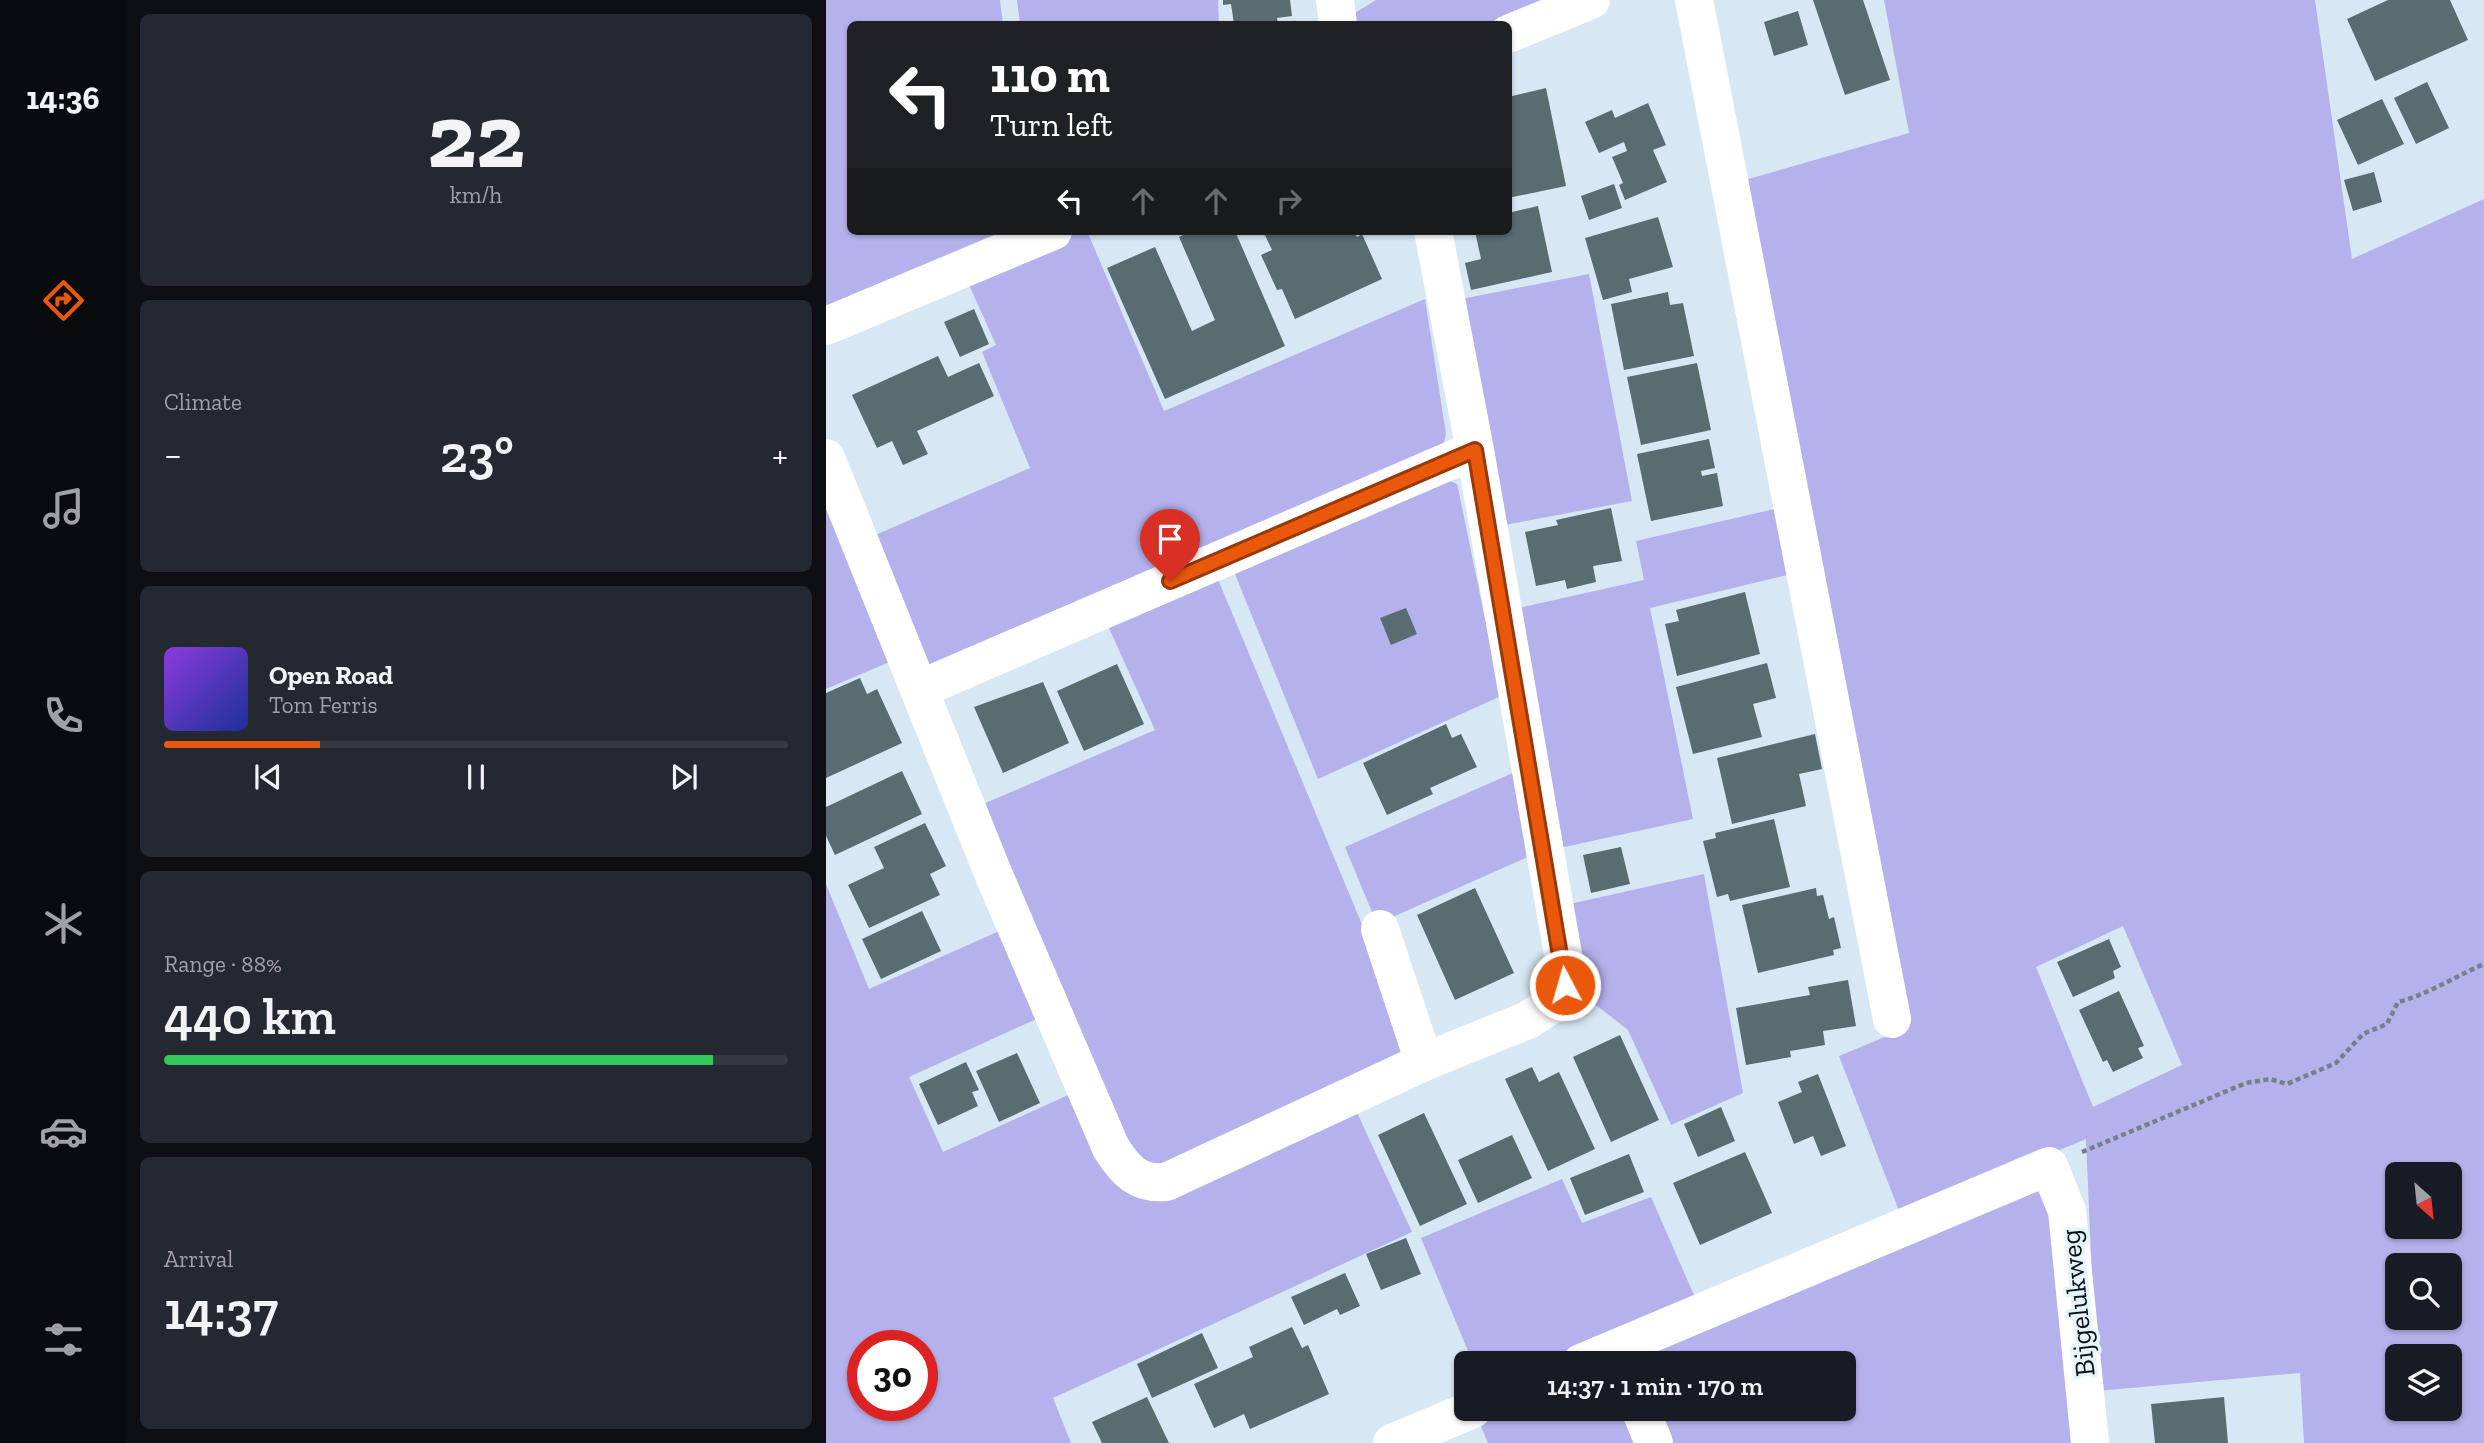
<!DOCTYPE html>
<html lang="en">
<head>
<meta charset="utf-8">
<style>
	body { margin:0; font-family:"Zilla Slab",serif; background:#242831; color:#f1f3f6; height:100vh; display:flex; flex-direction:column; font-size:26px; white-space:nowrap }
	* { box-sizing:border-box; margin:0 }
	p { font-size:23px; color:#9ea1a6 }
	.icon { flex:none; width:38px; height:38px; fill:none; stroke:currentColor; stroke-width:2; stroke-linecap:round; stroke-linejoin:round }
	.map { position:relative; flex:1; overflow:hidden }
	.side { display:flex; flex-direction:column; gap:14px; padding:14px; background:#0d0f14; width:700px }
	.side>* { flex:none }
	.guide { position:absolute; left:21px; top:21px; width:665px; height:214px; border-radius:10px; box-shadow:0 2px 5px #0004; background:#202124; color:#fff; overflow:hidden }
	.needle { width:46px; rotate:153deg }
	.controls { position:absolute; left:1559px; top:1162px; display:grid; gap:14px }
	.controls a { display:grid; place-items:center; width:77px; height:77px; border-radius:10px; background:#171b24; box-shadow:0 2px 5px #0004; font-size:35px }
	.speed { position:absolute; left:21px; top:1330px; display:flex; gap:14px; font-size:35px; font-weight:700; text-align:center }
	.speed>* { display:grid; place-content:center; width:91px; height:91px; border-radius:50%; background:#171b24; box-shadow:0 2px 5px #0004; line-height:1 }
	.speed .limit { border:10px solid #d22; background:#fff; color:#111 }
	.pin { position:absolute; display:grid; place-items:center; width:60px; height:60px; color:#fff; margin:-72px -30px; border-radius:50% 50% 50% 0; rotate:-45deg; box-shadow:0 0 7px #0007 }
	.pin .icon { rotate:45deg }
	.me { position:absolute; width:77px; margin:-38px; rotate:354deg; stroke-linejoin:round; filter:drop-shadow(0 0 5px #0008) }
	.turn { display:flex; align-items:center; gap:24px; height:147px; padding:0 28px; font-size:32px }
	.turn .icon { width:91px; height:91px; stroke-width:2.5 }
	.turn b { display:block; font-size:49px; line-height:60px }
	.lanes { display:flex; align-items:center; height:66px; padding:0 28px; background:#0003; justify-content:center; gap:35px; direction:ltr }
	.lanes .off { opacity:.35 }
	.big { font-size:52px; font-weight:600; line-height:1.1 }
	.side .tile { flex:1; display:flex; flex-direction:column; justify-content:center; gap:10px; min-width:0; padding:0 24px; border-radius:10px; background:#242831 }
	.side .dial { align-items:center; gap:0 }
	.dial b { font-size:91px; line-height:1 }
	.song { display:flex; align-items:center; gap:21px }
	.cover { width:84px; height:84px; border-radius:10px; background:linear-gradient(135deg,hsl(270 70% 55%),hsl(230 70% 35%)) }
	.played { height:7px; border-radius:4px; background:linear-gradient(90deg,#ea580c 25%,#363941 25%) }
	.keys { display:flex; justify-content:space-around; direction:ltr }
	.heat { display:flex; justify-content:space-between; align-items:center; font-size:38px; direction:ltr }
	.charge { height:10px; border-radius:5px; background:linear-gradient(90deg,#34c759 88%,#363941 0) }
	.trip { position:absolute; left:628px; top:1351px; width:402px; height:70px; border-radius:10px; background:#171b24; box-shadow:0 2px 5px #0004; font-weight:600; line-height:70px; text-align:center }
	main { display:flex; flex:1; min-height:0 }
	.dock { display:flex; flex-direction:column; width:126px; justify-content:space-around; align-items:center; background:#090b0e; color:#9ea1a6 }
	.dock .icon { width:49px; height:49px }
	.dock .on { color:#ea580c }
	.dock b { font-size:32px; color:#f1f3f6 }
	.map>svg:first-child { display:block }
</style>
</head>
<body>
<main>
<nav class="dock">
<b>14:36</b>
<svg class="icon on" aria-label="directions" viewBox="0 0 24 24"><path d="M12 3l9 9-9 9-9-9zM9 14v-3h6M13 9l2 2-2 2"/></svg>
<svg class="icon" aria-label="music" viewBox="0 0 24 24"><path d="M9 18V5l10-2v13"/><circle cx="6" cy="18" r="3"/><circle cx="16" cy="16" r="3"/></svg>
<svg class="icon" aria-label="phone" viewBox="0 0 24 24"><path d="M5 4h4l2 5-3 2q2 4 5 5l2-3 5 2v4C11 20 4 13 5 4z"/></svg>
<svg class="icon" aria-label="climate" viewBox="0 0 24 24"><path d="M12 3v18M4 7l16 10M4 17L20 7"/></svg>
<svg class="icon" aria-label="car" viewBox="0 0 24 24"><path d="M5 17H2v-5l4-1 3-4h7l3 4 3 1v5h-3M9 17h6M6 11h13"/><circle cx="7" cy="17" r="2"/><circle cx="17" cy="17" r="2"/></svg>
<svg class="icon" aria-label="filters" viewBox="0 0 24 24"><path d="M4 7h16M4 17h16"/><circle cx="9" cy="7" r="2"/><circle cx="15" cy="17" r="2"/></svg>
</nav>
<section class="side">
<div class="tile dial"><b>22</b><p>km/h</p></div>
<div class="tile"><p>Climate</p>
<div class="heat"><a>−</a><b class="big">23°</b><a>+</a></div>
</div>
<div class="tile">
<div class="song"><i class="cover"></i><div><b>Open Road</b><p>Tom Ferris</p></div></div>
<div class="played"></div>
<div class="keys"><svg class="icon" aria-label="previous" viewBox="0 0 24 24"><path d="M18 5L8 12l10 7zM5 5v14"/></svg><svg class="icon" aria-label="pause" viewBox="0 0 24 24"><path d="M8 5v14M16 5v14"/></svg><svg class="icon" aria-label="next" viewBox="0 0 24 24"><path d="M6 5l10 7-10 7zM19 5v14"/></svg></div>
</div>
<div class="tile"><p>Range · 88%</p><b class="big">440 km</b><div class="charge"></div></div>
<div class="tile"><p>Arrival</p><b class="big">14:37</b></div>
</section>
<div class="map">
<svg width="1658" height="1443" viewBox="0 0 1658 1443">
	<rect width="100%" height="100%" fill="#d7e7f3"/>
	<path fill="#b5b1ec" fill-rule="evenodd" d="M0 0H174L177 24H24V231H186L0 310Z
		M191 0H392L393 24H194Z
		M550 0H729L671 24H517L516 21Z
		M1058 0H1489L1526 259 1658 199V1443H1478L1474 1373 1271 1391 1260 1139 1075 1216 1013 1056 1078 1029 919 180 1083 133ZM1297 926 1356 1065 1267 1107 1210 967ZM1572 1174H1624V1227H1572ZM1572 1265H1624V1318H1572ZM1572 1356H1624V1409H1572Z
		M251 231H261L338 411 599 299 620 434 617 445 103 668 40 539 204 468 156 352 170 345 140 278Z
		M763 274 806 501 657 529 615 303Z
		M622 480 631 484 633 493 675 696 492 779 409 574Z
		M0 491 73 658 0 689Z
		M957 507 970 573 824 608 867 819 720 851 670 613 818 580 810 541Z
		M391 577 588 1049 357 1166 305 1162 148 808 329 730 278 617Z
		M689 772 706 855 551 924 519 847Z
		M878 874 917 1093 845 1125 802 1030 751 990 735 906Z
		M0 884 43 989 180 928 219 1015 83 1077 117 1152 253 1090 299 1186 528 1106 586 1232 227 1398 245 1443H0ZM37 1346H96V1405H37Z
		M736 1179 756 1223 825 1197 871 1302 726 1363H647L595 1238Z
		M1205 1191 1217 1192 1228 1203 1253 1443H834L819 1409H1018V1363H802Z
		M670 1409H804L818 1443H662L651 1417Z"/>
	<path fill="#586c71" d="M397 0H464L466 16 451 18 452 24H408L405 4 397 5Z
		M987 0H1037L1064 80 1019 95Z
		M1562 0H1624L1642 40 1549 81 1521 19Z
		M972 11 982 45 948 56 938 22Z
		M1601 82 1623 128 1590 144 1568 98Z
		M720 88 740 186 682 198V97Z
		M1556 99 1578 144 1532 165 1511 120Z
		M822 103 840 145 827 150 841 182 799 200 793 185 797 183 786 157 801 151 798 142 773 153 759 122 786 110 789 118Z
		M1548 172 1556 202 1527 211 1518 180Z
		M788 184 796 208 763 220 755 196Z
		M712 206 726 272 645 290 639 263 655 259 649 231H682V213Z
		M832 217 847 267 803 279 806 292 777 300 759 238Z
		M366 231H409L459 346 339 399 281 268 329 247 366 331 389 320 353 237Z
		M437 231H528L531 237 536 234 556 279 469 319 456 289 451 290 435 255 446 250Z
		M842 292 844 305 857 303 868 356 798 370 785 304Z
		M148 309 163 344 134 357 118 322Z
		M112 356 122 377 153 363 168 396 91 431 102 454 77 465 66 441 51 448 26 395Z
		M871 363 885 430 815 445 801 377Z
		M883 439 889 468 875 471 876 476 891 473 897 506 825 521 811 454Z
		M785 508 796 561 767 566 770 582 741 589 739 580 710 586 699 532 732 525 730 520Z
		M919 592 934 654 851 676 839 624 853 621 850 610Z
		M580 608 591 634 565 645 554 618Z
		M941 663 950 698 927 704 936 737 867 754 850 687Z
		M291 664 318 724 258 751 231 691Z
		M34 678 41 694 51 689 76 743 0 778V693Z
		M217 682 243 743 177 773 148 707Z
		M620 724 626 738 635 734 651 767 604 788 607 794 561 815 537 763Z
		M989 734 996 769 973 774 980 806 906 824 891 758Z
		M76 771 96 814 9 855 0 836V807Z
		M948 819 964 887 904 901 902 894 891 897 877 841 890 838 889 833Z
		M99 823 120 866 104 874 114 895 43 928 22 885 58 868 48 847Z
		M795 847 804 884 765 893 757 855Z
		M649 888 688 973 629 1000 591 915Z
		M990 888 991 896 997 895 1003 919 1008 917 1015 948 1007 950 1008 955 932 973 916 905Z
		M96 911 115 951 55 979 36 939Z
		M1283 939 1295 967 1287 971 1289 978 1247 997 1231 962Z
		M1022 980 1030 1026 997 1031 999 1045 964 1051 965 1057 920 1065 910 1008 984 995 982 987Z
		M1293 991 1318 1046 1312 1048 1317 1058 1287 1072 1281 1060 1277 1062 1253 1010Z
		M794 1035 833 1120 785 1142 747 1057Z
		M191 1053 214 1103 173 1122 150 1071Z
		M140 1062 153 1090 146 1092 152 1106 112 1125 93 1084Z
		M706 1067 713 1082 733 1072 769 1149 722 1171 679 1079Z
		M992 1074 1020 1146 995 1156 987 1136 968 1144 952 1102 976 1092 972 1082Z
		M895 1107 909 1141 872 1157 858 1124Z
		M598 1113 641 1204 594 1226 552 1135Z
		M686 1135 706 1178 652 1203 632 1160Z
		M919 1152 946 1213 874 1245 847 1183Z
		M803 1154 818 1192 759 1215 744 1178Z
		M580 1238 595 1274 555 1290 540 1254Z
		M519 1273 534 1306 514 1315 511 1309 478 1325 465 1297Z
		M466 1327 476 1348 482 1345 503 1394 424 1429 418 1414 388 1428 368 1384 427 1357 423 1347Z
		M376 1333 392 1368 326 1398 311 1364Z
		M321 1397 343 1443H276L266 1422Z
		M1398 1397 1402 1443H1329L1325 1404Z"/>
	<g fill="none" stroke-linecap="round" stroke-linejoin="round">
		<path stroke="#758088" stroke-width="4.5" stroke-dasharray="5 3.5" stroke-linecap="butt" d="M1256 1152 1420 1083 1444 1079 1461 1084 1510 1063 1537 1034 1561 1024 1572 1002C1603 994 1628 977 1658 964"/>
		<path stroke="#fff" stroke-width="38" d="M509 0 512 24
			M868 0 1066 1019
			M682 34 765 0
			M0 326 227 231
			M0 458 167 873 285 1148C299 1170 312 1185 340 1182L598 1062 702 1020 731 1001 739 985 738 960 649 450 607 231
			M94 689 649 450
			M554 929 598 1062
			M755 1363 1223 1166 1241 1211 1264 1443
			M814 1409 828 1443
			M566 1443 647 1409"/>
	</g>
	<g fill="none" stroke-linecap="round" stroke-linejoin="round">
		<g stroke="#983908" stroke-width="18">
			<path id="route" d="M344 581 649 450 739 985"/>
		</g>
		<use href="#route" stroke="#ea580c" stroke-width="12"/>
	</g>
	<g text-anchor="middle" stroke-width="7" stroke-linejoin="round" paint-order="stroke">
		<g font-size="28" fill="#0c1216" stroke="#e6f4fe">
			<text transform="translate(1251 1303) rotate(-96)" y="10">Bijgelukweg</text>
		</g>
	</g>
</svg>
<div class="controls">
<a><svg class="needle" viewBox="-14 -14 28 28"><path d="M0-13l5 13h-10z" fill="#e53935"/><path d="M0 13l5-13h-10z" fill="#9ea1a6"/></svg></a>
<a><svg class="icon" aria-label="search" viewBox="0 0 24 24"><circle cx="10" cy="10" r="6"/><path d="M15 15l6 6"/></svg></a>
<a><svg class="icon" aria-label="layers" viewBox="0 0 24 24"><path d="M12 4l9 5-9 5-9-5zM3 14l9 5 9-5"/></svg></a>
</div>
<div class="speed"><div class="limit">30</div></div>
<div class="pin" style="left:344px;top:581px;background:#d93025"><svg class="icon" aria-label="arrive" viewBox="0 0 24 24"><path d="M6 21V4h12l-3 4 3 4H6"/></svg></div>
<svg class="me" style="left:739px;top:985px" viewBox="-20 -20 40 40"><circle r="17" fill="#ea580c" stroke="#fff" stroke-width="3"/><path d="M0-11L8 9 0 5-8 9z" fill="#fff"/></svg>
<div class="trip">14:37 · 1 min · 170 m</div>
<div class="guide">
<div class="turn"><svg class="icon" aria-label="left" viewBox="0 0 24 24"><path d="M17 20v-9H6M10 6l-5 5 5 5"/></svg><div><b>110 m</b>Turn left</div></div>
<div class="lanes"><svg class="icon" aria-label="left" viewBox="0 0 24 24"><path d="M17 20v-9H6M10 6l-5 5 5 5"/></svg><svg class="icon off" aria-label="ahead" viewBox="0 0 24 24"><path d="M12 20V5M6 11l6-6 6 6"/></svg><svg class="icon off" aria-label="ahead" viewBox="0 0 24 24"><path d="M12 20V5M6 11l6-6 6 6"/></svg><svg class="icon off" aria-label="right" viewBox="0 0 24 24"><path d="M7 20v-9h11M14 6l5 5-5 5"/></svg></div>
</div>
</div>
</main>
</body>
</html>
